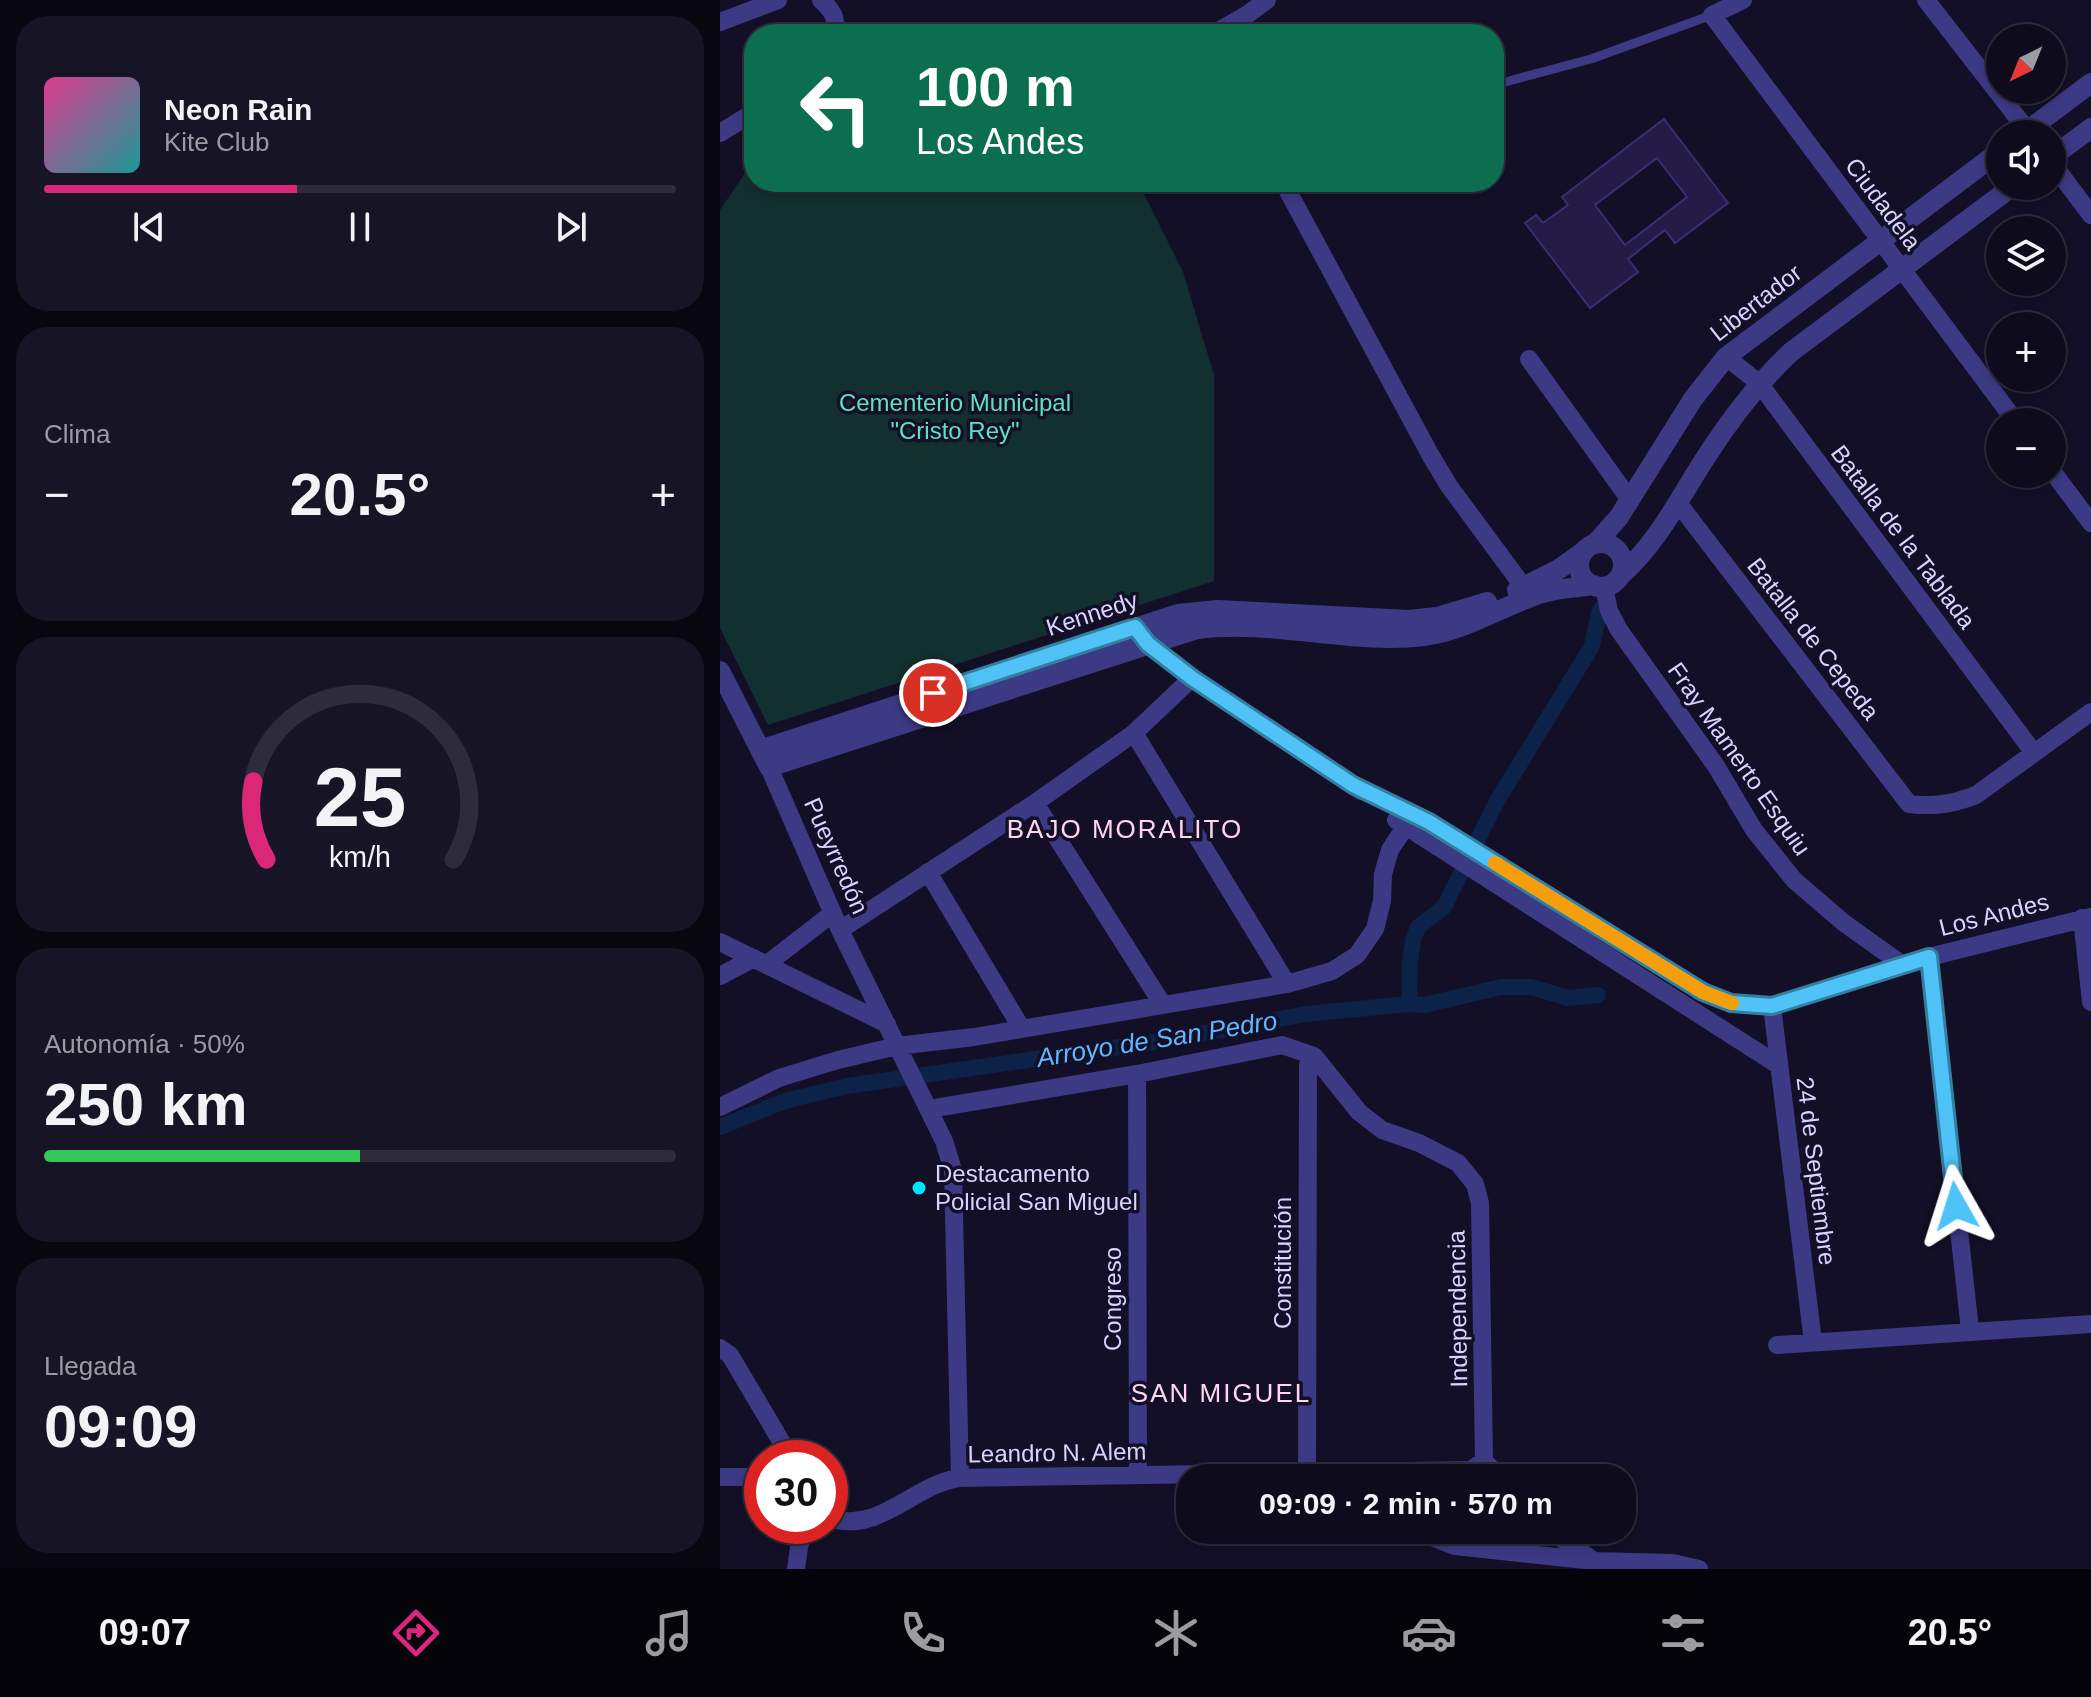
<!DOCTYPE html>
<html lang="es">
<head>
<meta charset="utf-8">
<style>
	body { margin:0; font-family:Helvetica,sans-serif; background:#171425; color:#f1f3f6; height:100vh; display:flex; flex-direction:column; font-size:30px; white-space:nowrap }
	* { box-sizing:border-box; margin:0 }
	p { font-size:26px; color:#9b9ba3 }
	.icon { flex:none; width:44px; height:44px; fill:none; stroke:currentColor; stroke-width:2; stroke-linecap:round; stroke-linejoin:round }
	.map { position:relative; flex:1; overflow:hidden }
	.panel { display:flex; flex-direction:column; gap:16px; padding:16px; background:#08060f; width:720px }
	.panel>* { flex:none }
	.guide { position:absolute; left:24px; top:24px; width:760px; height:168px; border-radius:32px; box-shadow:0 4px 12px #0003,0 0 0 2px #2e2b3b; background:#0b6e4f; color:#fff; overflow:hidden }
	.needle { width:52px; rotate:223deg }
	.controls { position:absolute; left:1266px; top:24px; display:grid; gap:16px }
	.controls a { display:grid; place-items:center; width:80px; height:80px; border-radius:50%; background:#0e0b1c; box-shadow:0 4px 12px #0003,0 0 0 2px #2e2b3b; font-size:40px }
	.speed { position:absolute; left:24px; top:1440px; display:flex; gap:16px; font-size:40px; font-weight:700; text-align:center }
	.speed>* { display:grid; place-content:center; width:104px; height:104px; border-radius:50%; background:#0e0b1c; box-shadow:0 4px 12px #0003,0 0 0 2px #2e2b3b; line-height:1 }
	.speed .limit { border:12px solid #d22; background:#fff; color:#111 }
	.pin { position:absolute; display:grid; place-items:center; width:68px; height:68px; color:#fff; margin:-34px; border:4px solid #fff; border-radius:50%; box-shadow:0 2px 8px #0007 }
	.me { position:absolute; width:88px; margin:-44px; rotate:354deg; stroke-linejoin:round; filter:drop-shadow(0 0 6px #0008) }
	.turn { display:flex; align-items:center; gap:28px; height:168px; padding:0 40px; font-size:36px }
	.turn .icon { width:104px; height:104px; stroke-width:2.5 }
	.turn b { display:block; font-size:56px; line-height:68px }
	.big { font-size:60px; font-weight:700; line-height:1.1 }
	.panel .card { flex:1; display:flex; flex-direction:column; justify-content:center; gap:12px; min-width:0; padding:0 28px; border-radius:32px; background:#171425 }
	.panel .dial { align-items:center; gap:0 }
	.dial svg { height:208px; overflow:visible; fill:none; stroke:#2e2b3b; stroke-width:7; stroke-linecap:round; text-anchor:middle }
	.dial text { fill:#f1f3f6; stroke:none }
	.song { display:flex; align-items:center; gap:24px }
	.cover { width:96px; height:96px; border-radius:12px; background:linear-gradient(135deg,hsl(330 70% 55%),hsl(180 70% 35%)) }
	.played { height:8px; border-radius:4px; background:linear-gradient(90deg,#db2777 40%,#2e2b3b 40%) }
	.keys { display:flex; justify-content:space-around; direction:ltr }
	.heat { display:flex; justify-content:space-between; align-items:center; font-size:44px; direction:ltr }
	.charge { height:12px; border-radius:6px; background:linear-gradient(90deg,#34c759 50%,#2e2b3b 0) }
	.trip { position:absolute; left:456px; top:1464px; width:460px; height:80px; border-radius:32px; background:#0e0b1c; box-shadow:0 4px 12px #0003,0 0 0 2px #2e2b3b; font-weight:700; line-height:80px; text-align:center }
	.menu { display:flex; height:128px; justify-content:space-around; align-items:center; background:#06040b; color:#9b9ba3 }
	.menu .icon { width:56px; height:56px }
	.menu .on { color:#db2777 }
	.menu b { font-size:36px; color:#f1f3f6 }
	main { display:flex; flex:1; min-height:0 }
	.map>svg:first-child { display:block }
</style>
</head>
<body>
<main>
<section class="panel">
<div class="card">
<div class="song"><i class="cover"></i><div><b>Neon Rain</b><p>Kite Club</p></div></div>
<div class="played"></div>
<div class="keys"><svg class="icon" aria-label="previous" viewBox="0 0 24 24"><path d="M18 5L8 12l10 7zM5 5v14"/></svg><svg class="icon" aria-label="pause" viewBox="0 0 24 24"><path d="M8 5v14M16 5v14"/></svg><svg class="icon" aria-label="next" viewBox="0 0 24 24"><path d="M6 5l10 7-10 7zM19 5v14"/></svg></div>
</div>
<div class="card"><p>Clima</p>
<div class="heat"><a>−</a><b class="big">20.5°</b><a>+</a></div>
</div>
<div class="card dial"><svg viewBox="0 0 100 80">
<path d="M14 69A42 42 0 1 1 86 69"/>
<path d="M14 69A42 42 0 0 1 9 39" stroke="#db2777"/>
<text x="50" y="56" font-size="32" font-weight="700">25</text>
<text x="50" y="72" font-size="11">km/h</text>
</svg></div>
<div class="card"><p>Autonomía · 50%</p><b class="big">250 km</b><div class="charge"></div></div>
<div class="card"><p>Llegada</p><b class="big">09:09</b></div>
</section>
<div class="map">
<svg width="1371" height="1569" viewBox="0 0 1371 1569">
	<rect width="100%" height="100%" fill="#130f26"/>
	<path fill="#12302f" d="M34 160V182H418L463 272 494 375V581L48 725 0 628V210Z"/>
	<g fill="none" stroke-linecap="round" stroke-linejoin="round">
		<path stroke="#0c2248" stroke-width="16" d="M689 1004 690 961 693 940 698 927 724 907 777 801 872 646 880 609
			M0 1127 65 1101 127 1086 448 1040 586 1014 689 1004 705 1005 781 987H811L848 998 878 995"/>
	</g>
	<path fill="#241b47" stroke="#3b2d73" stroke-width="2" fill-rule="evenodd" d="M944 119 1008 203 955 243 945 230 908 259 918 272 870 308 805 223 816 215 823 223 848 205 842 197ZM937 158 967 197 905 245 875 205Z"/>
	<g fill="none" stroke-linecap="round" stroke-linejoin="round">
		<path stroke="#3d3a85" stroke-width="9" d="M774 85 871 59 992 15"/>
		<path stroke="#3d3a85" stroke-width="18" d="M101 0C112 10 119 19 113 34
			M1023 0 992 15 1296 422
			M1206 0 1307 130
			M0 22 58 0
			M493 34 528 14 547 0
			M0 133 34 112
			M1332 163 1371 215
			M563 182 711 456 729 486 811 597
			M1006 357 1039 383 1314 753
			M809 359 910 500
			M1332 471 1371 523
			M958 503 1189 804C1214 807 1233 804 1256 795L1371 712
			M884 587 889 611 899 630 996 766 1034 830 1074 880 1124 923 1183 965
			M421 635 428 644 472 678 641 791
			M414 733 567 984
			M49 767 120 930 224 1141 233 1170 240 1478
			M633 785 709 822 983 992 1011 1003 1052 1006 1209 957 1371 917
			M315 803 443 1005
			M676 820 1058 1065
			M208 872 302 1029
			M1362 918 1371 1002
			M120 930 315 803 414 733 472 678
			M0 942 167 1024
			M1209 957 1250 1330
			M47 964 113 913
			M0 976 34 958
			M1052 1006 1093 1342
			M594 1056 588 1065 587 1472 595 1477
			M417 1074 418 1475
			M0 1107 59 1078 118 1060 177 1046 254 1037 443 1005 567 984 612 971 637 955 655 929 662 901 663 874 670 850 685 827
			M209 1109 417 1074 562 1045 594 1056 639 1112 662 1130 699 1143 738 1163 755 1184 760 1203 764 1461
			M1057 1345 1371 1324
			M0 1348 10 1355 71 1458
			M764 1461 781 1478
			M0 1477H42
			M110 1518C159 1535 195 1483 240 1478L751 1470 764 1461
			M694 1530 735 1546 874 1561
			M829 1530 874 1561 953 1563 979 1569
			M76 1569 79 1547 85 1526"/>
		<path stroke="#3d3a85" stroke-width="20" d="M1303 134 1371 83
			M1332 157 1371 128
			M859 565a22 22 0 1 1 44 0a22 22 0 1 1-44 0Z
			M875 544 899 517 973 399 1006 357 1280 151
			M899 577C938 543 958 500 986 457 1011 418 1038 383 1071 352L1293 186
			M797 590 839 569 863 552
			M0 671 49 767 477 629C553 619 630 645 704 636 744 631 781 607 819 594 837 588 856 588 874 585
			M40 750 458 614 498 610 689 620 717 617 767 602"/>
	</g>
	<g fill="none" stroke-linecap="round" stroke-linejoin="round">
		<g stroke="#337fa1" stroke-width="20">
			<path id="route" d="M213 693 415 627 428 644 472 678 633 785 709 822 983 992 1011 1003 1052 1006 1209 957 1236 1206"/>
		</g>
		<use href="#route" stroke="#4fc3f7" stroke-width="14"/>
		<path stroke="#f59e0b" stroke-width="14" d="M775 863 983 992 1012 1003"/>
	</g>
	<circle fill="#00e5ff" stroke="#130f26" stroke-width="3" cx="199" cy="1188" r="8"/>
	<g text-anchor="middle" stroke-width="7" stroke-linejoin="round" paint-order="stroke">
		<g font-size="24" fill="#d9d4ff" stroke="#130f26">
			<text transform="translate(1163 204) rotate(53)" y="8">Ciudadela</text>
			<text transform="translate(1036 303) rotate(-38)" y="8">Libertador</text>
			<text transform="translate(1183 537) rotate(53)" y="8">Batalla de la Tablada</text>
			<text transform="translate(372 614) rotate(-18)" y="8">Kennedy</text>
			<text transform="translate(1093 639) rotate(52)" y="8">Batalla de Cepeda</text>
			<text transform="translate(1019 759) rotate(55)" y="8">Fray Mamerto Esquiu</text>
			<text transform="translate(116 856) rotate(66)" y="8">Pueyrredón</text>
			<text transform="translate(1274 915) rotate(-14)" y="8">Los Andes</text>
			<text transform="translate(1096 1171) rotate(83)" y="8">24 de Septiembre</text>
			<text transform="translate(563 1263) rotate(-90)" y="8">Constitución</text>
			<text transform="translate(393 1299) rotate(-90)" y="8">Congreso</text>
			<text transform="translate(738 1309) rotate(-91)" y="8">Independencia</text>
			<text transform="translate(337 1453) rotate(-1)" y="8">Leandro N. Alem</text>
		</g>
		<g font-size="24" fill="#5fe0c0" stroke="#130f26">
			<text x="235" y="411">Cementerio Municipal<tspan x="235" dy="28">"Cristo Rey"</tspan></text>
		</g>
		<g font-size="24" fill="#d9d4ff" stroke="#130f26" text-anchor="start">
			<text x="215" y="1182">Destacamento<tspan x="215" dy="28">Policial San Miguel</tspan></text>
		</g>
		<g font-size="26" letter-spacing="2" fill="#ffd6f0" stroke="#130f26">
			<text x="405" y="838">BAJO MORALITO</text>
			<text x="501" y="1402">SAN MIGUEL</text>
		</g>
		<g font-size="26" font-style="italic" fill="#62b6ff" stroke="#130f26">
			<text transform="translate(437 1039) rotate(-9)" y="9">Arroyo de San Pedro</text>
		</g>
	</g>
</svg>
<div class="controls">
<a><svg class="needle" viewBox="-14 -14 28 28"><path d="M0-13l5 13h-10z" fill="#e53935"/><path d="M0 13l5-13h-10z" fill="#9b9ba3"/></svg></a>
<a><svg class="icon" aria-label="sound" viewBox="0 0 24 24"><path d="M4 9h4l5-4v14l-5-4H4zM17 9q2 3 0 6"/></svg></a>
<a><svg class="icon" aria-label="layers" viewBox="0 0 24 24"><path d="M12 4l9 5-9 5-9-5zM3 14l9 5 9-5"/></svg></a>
<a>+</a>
<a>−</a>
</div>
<div class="speed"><div class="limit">30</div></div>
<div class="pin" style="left:213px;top:693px;background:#d93025"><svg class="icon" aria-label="arrive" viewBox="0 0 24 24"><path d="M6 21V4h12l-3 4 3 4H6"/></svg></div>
<svg class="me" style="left:1236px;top:1206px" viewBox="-20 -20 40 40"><path d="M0-17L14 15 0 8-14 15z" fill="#4fc3f7" stroke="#fff" stroke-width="4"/></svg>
<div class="trip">09:09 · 2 min · 570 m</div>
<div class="guide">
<div class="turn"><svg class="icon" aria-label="left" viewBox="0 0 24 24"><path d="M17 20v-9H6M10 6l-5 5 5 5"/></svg><div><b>100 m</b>Los Andes</div></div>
</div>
</div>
</main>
<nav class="menu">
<b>09:07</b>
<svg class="icon on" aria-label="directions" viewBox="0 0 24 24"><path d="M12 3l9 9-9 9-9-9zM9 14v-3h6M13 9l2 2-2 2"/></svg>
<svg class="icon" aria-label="music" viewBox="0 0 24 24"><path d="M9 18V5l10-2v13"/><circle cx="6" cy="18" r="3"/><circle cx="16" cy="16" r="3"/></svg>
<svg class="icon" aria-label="phone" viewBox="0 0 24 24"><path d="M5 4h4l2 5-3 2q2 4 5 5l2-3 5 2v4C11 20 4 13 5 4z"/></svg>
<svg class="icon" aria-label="climate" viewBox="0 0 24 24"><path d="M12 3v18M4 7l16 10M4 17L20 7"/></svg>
<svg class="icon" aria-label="car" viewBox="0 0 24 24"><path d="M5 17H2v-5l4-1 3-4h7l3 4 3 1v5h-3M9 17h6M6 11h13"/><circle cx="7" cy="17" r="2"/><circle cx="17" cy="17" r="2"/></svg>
<svg class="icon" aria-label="filters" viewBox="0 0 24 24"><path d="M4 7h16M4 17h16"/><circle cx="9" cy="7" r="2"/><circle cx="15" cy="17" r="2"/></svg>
<b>20.5°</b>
</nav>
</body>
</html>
